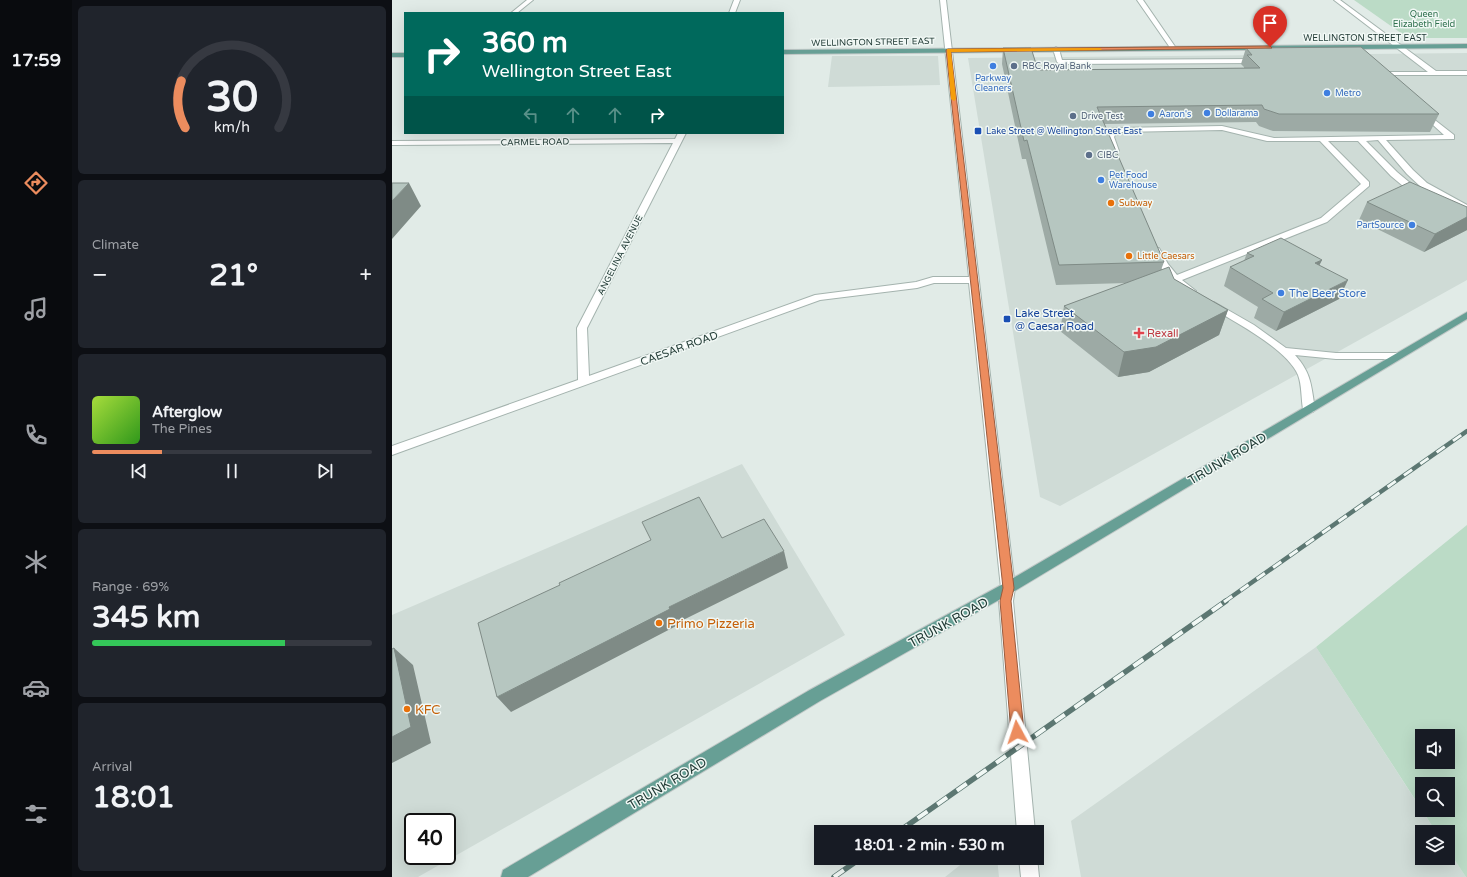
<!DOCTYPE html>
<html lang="en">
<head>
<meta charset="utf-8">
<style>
	body { margin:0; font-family:"Varela Round",sans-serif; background:#20242c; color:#f1f3f6; height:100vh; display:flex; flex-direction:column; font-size:15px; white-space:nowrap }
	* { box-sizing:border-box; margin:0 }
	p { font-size:13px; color:#9ea1a6 }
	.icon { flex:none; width:22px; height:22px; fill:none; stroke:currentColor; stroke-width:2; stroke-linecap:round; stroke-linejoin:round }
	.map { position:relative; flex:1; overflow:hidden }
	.drawer { display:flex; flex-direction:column; gap:6px; padding:6px; background:#0d0f14; width:320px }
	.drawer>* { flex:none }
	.guide { position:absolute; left:12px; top:12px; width:380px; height:122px; border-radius:0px; box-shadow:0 4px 16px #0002; background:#00695c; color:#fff; overflow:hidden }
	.buttons { position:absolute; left:1023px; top:729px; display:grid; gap:8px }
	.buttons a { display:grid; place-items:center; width:40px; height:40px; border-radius:0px; background:#171b24; box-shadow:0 4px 16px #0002; font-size:20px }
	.speed { position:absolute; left:12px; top:813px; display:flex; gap:8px; font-size:20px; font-weight:700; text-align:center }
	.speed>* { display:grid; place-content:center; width:52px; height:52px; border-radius:50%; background:#171b24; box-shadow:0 4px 16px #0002; line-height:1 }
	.speed .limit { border:2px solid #111; border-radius:6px; background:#fff; color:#111 }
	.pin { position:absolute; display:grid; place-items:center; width:34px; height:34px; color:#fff; margin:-41px -17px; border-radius:50% 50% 50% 0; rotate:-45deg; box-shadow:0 0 4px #0007 }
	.pin .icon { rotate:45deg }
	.me { position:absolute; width:44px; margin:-22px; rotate:355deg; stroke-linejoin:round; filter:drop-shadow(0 0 3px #0008) }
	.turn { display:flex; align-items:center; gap:14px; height:84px; padding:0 12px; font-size:18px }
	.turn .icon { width:52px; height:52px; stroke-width:2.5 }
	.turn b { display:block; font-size:28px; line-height:34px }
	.lanes { display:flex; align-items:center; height:38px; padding:0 12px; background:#0003; justify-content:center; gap:20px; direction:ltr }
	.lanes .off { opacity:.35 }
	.big { font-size:30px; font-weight:700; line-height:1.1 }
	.drawer .tile { flex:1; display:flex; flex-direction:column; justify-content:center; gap:6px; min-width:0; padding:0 14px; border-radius:6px; background:#20242c }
	.drawer .dial { align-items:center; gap:0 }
	.dial svg { height:104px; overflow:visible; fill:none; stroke:#363941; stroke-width:7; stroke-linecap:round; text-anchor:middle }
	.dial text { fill:#f1f3f6; stroke:none }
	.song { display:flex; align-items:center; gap:12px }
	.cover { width:48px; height:48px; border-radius:6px; background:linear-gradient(135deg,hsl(80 70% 55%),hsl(110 70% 35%)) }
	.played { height:4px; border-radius:2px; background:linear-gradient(90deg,#ec8c5e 25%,#363941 25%) }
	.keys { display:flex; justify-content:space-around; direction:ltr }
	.heat { display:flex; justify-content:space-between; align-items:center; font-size:22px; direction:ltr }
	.charge { height:6px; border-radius:3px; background:linear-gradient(90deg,#34c759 69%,#363941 0) }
	.trip { position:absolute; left:422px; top:825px; width:230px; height:40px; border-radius:0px; background:#171b24; box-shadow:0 4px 16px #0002; font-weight:700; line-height:40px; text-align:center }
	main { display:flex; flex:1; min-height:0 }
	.menu { display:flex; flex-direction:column; width:72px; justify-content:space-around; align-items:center; background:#090b0e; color:#9ea1a6 }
	.menu .icon { width:28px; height:28px }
	.menu .current { color:#ec8c5e }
	.menu b { font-size:18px; color:#f1f3f6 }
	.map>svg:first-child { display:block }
</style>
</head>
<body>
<main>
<nav class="menu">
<b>17:59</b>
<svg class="icon current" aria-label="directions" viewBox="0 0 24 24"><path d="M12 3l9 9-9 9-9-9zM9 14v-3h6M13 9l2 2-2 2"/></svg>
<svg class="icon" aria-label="music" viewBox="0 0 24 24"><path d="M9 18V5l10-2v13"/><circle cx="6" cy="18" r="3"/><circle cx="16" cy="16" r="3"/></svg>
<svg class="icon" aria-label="phone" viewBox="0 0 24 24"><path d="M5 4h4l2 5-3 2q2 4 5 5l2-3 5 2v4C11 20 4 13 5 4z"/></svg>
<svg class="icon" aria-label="climate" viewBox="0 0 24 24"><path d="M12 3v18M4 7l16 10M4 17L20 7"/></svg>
<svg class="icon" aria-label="car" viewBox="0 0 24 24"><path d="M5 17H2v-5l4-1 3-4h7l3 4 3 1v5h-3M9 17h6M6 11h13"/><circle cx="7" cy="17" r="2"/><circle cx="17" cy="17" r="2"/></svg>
<svg class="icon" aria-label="filters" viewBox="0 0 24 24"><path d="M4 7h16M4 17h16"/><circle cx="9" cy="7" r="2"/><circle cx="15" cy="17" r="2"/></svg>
</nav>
<section class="drawer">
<div class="tile dial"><svg viewBox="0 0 100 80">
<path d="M14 69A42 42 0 1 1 86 69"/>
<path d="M14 69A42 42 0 0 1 11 33" stroke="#ec8c5e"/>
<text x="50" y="56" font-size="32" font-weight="700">30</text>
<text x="50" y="72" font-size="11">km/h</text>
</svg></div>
<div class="tile"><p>Climate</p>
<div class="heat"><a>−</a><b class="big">21°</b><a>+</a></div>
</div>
<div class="tile">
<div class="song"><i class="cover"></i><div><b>Afterglow</b><p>The Pines</p></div></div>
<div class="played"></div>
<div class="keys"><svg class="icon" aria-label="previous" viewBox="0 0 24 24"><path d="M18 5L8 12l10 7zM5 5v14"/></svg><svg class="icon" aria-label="pause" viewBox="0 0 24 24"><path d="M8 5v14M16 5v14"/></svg><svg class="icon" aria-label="next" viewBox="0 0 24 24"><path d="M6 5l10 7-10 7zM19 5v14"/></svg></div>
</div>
<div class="tile"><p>Range · 69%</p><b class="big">345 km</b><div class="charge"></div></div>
<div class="tile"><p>Arrival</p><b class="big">18:01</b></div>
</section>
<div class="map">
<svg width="1075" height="877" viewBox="0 0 1075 877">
	<rect width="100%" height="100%" fill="#e1ebe7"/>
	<path fill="#cfdbd6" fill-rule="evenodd" d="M1075 53V280L668 506 648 497 576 58Z
		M440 56H546L548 85 436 87Z
		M350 464 453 635 26 877H0V615ZM21 822H55V856H21Z
		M924 647 1044 832H1030V858H1056V850L1074 877H689L679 821Z
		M577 858H605L607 877H553Z"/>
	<path fill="#bbdbc6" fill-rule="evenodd" d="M962 0H1075V38H1016Z
		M1075 525V877H1074L1056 850V832H1044L1030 810H1056V784H1030V810L924 647ZM1030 736H1056V762H1030Z"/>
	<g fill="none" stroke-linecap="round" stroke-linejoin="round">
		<g stroke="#a4b3ae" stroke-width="2">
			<path id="minor" d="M135 0H141L125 13H119Z
				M342 0H348L343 13H337Z
				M548 0H554L623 588 621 601 643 832H625L607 601 609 588 577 283H542L525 288 428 300 0 455V446L186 380 185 328 281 143 0 145V141L283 139 286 133H294L195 328 197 376 423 295 524 282 541 277H577Z
				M745 0H751L784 48 783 49H779Z
				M942 0H948L1044 71H1075V75H983V73L985 72H1036Z
				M664 47 667 49 670 60 866 59 869 61 866 63 668 64 665 62 661 49Z
				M1030 110 1062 135V139L994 140 1021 170 1035 183 1075 205V211L1029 187 1015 174 986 140 974 141 1005 172 1029 192V196H1023L999 176 966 141H936L977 182V186L935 222 790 280 804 291 799 294C781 289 767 266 759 250L761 248H767L776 264 785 275 929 218 969 184 928 141H875L830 130 728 132 724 133 722 137 727 151 723 153 719 151 714 137 719 129 728 128 830 126 882 138 1052 135 1028 113 1027 112Z
				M822 302 862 325 894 348 944 353H1006L1011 356 1006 359H944L903 355C920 374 919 386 923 409L921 412H913L911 409C909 398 910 385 906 375 895 349 843 322 818 307L817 305 818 303Z
				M645 857 647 877H629L627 858Z"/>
		</g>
		<g stroke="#c1c8c7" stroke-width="2">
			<path id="major" d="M1075 44V48L391 54V50Z
				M0 53H13V57H0Z
				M1075 312V319L621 592 428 701 136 877H109L111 870 416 691 611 584Z"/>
		</g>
		<use href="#minor" fill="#fff" fill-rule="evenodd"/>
		<use href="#major" fill="#679f95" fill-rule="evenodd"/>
		<g stroke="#5c7772" stroke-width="4.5">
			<path id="rail-far1" d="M832 602 1075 431"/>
		</g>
		<g stroke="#5c7772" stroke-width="5.5">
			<path id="rail" d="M506 832 834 601
				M442 877 469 858"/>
		</g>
		<use href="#rail-far1" stroke="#f1f8f5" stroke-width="3" stroke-dasharray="10" stroke-linecap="butt"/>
		<use href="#rail" stroke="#f1f8f5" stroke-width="4" stroke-dasharray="12" stroke-linecap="butt"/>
	</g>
	<path fill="#9daaa5" d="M611 48 646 70 852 68V67L849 64 854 48 1047 114 1038 132 881 131 867 126 864 122 712 124 772 262 769 270 782 279 836 310 827 335 757 372 726 377 668 331 672 306 735 283 664 285 634 159H630L610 64Z
		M975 202 1075 207V230L1032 252 967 220Z
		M855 253 930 260 927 265 947 299 884 331 862 318 866 307 832 286 838 267 852 261Z"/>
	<path fill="#7f8b86" d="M17 183 29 206 0 239V201Z
		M1075 217V230L1032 252 1043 234Z
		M930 260 921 278 923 263Z
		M956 280 947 299 884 331 892 312Z
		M836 310 827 335 757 372 726 377 732 352Z
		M392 551 396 568 285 623 286 625 119 712 105 697 277 607Z
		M2 648 21 665 39 743 0 763V737Z"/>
	<path fill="#b6c6c0" stroke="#7f8b86" d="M969 47 1047 114H887L872 109 870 105 705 107 772 262 667 265 635 140 632 141 611 48H639L646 70 868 68 855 55H860L854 48Z
		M1018 182 1075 207V217L1043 234 975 202Z
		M0 183H17L0 201Z
		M889 238 930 260 923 263 956 280 892 312 870 299 881 293 838 267 862 256 855 253Z
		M777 267 782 279 836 310 764 347 732 352 672 306Z
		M307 497 330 538 372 519 392 551 277 607 278 609 105 697 86 623 168 585 167 583 259 540 250 522Z
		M2 648 19 727 0 737V649Z"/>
	<path fill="#ec8c5e" stroke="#995b3d" d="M878 46 880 48 559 52 622 588 619 601 632 732 630 737 625 738 621 737 619 732 608 601 611 588 554 50 556 49Z"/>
	<path fill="#f59e0b" d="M708 48 710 50 559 52 564 99 562 101 559 99 555 49Z"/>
	<g fill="#3f7fe0" stroke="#f1f8f5" stroke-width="1.5">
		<circle cx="601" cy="66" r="4"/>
		<circle cx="935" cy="93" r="4"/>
		<circle cx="815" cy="113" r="4"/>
		<circle cx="759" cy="114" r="4"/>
		<circle cx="709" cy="180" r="4"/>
		<circle cx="1020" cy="225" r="4"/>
		<circle cx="889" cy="293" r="4"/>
	</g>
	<g fill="#5c6f8a" stroke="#f1f8f5" stroke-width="1.5">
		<circle cx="622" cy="66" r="4"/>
		<circle cx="681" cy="116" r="4"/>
		<circle cx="697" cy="155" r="4"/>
	</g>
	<g fill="#1a4fb4" stroke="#f1f8f5" stroke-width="1.5">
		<rect x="582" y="127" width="8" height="8" rx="2"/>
		<rect x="611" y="315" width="8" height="8" rx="2"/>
	</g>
	<g fill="#e8710a" stroke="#f1f8f5" stroke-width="1.5">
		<circle cx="719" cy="203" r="4"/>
		<circle cx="737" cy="256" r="4"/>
		<circle cx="267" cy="623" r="4"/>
		<circle cx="15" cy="709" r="4"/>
	</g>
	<path fill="#e0444e" stroke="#f1f8f5" stroke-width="1.5" d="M745 327h4v4h4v4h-4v4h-4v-4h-4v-4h4z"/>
	<g text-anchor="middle" stroke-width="3" stroke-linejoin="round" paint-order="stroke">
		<g font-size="9" fill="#2e704d" stroke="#f1f8f5">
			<text x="1032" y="17">Queen<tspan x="1032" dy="10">Elizabeth Field</tspan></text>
		</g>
		<g font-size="9" fill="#223b36" stroke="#f1f8f5">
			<text x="973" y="41">WELLINGTON STREET EAST</text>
			<text transform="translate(481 42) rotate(-1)" y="3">WELLINGTON STREET EAST</text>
			<text transform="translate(143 142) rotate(-1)" y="3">CARMEL ROAD</text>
			<text transform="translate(228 255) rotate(-63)" y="3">ANGELINA AVENUE</text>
		</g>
		<g font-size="9" fill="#4e5e75" stroke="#f1f8f5" text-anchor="start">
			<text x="630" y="69">RBC Royal Bank</text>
			<text x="689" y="119">Drive Test</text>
			<text x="705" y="158">CIBC</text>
		</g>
		<g font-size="9" fill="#366cbe" stroke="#f1f8f5" text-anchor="start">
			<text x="601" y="81" text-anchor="middle">Parkway<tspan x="601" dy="10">Cleaners</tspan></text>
			<text x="943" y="96">Metro</text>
			<text x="823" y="116">Dollarama</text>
			<text x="767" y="117">Aaron's</text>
			<text x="717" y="178">Pet Food<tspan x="717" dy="10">Warehouse</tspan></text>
			<text x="1012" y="228" text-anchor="end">PartSource</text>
		</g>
		<g font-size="9" fill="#164399" stroke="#f1f8f5" text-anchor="start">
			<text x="594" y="134">Lake Street @ Wellington Street East</text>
		</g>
		<g font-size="9" fill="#c56008" stroke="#f1f8f5" text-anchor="start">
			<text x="727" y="206">Subway</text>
			<text x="745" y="259">Little Caesars</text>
		</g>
		<g font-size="11" fill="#366cbe" stroke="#f1f8f5" text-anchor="start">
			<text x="897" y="297">The Beer Store</text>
		</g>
		<g font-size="11" fill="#164399" stroke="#f1f8f5" text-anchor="start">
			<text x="623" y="317">Lake Street<tspan x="623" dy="13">@ Caesar Road</tspan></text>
		</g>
		<g font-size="11" fill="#be3a42" stroke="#f1f8f5" text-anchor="start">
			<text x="755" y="337">Rexall</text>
		</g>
		<g font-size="11" fill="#223b36" stroke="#f1f8f5">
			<text transform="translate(287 348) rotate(-20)" y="4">CAESAR ROAD</text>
		</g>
		<g font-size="13" fill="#223b36" stroke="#f1f8f5">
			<text transform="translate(835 458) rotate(-31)" y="5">TRUNK ROAD</text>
			<text transform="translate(556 622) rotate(-29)" y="5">TRUNK ROAD</text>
			<text transform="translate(275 783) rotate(-31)" y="5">TRUNK ROAD</text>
		</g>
		<g font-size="13" fill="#c56008" stroke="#f1f8f5" text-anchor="start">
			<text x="275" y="628">Primo Pizzeria</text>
			<text x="23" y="714">KFC</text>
		</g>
	</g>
</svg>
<div class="buttons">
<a><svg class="icon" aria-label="sound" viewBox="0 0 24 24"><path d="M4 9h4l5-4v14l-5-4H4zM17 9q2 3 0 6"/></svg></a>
<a><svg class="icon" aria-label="search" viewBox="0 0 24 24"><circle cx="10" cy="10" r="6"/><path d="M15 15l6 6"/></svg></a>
<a><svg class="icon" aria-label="layers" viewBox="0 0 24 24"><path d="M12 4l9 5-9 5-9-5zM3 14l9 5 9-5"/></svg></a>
</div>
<div class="speed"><div class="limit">40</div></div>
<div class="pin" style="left:878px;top:47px;background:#d93025"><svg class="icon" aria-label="arrive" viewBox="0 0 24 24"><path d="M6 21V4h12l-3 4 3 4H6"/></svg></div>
<svg class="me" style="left:625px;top:732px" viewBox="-20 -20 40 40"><path d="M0-17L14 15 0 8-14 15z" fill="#ec8c5e" stroke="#fff" stroke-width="4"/></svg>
<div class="trip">18:01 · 2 min · 530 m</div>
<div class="guide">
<div class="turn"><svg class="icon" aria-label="right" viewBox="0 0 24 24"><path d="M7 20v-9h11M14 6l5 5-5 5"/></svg><div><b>360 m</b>Wellington Street East</div></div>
<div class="lanes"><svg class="icon off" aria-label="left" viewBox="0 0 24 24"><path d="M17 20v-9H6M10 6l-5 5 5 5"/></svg><svg class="icon off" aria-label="ahead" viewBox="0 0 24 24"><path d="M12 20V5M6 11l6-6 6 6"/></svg><svg class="icon off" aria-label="ahead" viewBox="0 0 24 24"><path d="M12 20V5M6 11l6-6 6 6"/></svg><svg class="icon" aria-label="right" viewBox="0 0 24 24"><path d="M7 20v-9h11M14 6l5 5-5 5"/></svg></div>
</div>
</div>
</main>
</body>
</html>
